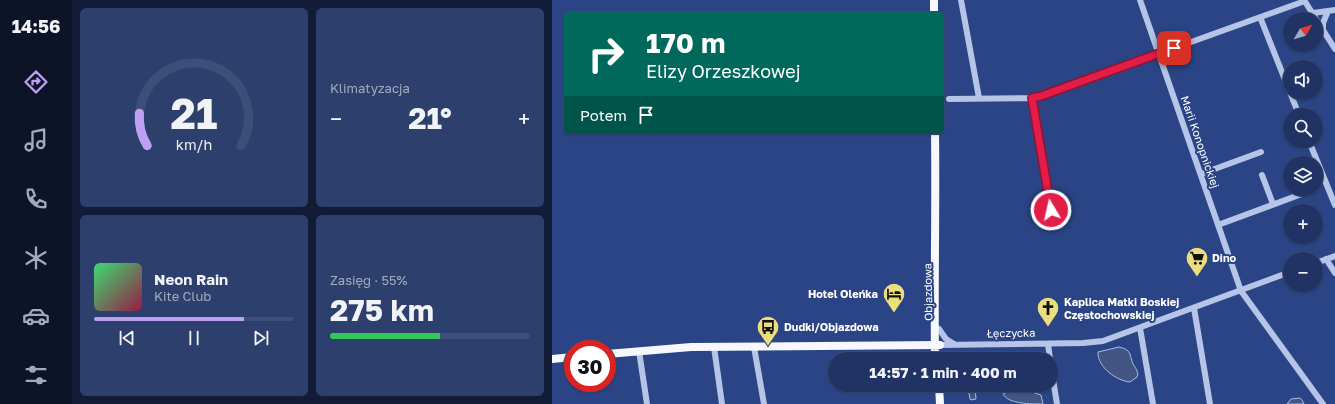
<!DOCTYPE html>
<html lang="pl">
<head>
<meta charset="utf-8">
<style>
	body { margin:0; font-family:"Golos Text",sans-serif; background:#2d3f6d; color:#f1f3f6; height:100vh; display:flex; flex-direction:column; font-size:15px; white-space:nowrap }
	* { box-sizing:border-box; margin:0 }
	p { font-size:13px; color:#a2aabf }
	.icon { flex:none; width:22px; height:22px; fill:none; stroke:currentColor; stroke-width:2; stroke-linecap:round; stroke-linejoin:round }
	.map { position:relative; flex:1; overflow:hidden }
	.drawer { display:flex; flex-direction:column; gap:8px; padding:8px; background:#121c37; width:480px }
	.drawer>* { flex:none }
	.hud { position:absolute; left:12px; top:12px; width:380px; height:122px; border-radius:6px; box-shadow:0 1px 3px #0004,0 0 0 1px #3d4e78; background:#00695c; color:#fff; overflow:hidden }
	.needle { width:26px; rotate:52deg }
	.controls { position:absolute; left:731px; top:12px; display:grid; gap:8px }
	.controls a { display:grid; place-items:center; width:40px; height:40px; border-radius:50%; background:#203364; box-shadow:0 1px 3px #0004,0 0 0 1px #3d4e78; font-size:20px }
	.speed { position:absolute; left:12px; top:340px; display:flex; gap:8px; font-size:20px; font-weight:700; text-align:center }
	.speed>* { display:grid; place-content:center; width:52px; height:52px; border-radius:50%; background:#203364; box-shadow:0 1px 3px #0004,0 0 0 1px #3d4e78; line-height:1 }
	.speed .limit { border:6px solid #d22; background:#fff; color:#111 }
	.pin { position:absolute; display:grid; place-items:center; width:34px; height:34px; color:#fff; margin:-17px; border-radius:8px; box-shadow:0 2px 6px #0006 }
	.me { position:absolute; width:44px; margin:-22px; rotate:351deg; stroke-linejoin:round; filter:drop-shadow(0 0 3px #0008) }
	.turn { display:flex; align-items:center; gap:14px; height:84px; padding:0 16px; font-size:18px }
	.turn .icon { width:52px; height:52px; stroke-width:2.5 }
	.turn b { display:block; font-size:28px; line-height:34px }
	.then { display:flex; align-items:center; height:38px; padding:0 16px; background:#0003; gap:8px; font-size:15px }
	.big { font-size:30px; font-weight:700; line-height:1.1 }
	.drawer .card { flex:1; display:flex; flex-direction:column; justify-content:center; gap:6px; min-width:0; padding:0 14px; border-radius:6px; background:#2d3f6d }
	.drawer .dial { align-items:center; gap:0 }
	.dial svg { height:104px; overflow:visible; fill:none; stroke:#3d4e78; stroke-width:7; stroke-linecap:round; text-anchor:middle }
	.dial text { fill:#f1f3f6; stroke:none }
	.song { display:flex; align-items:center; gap:12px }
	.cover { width:48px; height:48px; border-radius:6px; background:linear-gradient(135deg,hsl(140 70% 55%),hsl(340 70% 35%)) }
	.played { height:4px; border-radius:2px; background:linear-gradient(90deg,#bca0f2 75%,#3d4e78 75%) }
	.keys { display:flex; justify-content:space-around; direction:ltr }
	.heat { display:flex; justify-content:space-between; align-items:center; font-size:22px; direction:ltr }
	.charge { height:6px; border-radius:3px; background:linear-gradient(90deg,#34c759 55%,#3d4e78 0) }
	.drawer .tiles { flex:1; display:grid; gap:8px; grid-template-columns:repeat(2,1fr) }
	.trip { position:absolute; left:276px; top:352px; width:230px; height:40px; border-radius:20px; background:#203364; box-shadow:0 1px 3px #0004,0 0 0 1px #3d4e78; font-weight:700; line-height:40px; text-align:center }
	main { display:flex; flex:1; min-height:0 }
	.tab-bar { display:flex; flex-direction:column; width:72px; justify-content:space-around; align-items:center; background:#0d1428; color:#a2aabf }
	.tab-bar .icon { width:28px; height:28px }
	.tab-bar .active { color:#bca0f2 }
	.tab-bar b { font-size:18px; color:#f1f3f6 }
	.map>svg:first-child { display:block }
</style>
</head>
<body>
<main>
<nav class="tab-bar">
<b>14:56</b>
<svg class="icon active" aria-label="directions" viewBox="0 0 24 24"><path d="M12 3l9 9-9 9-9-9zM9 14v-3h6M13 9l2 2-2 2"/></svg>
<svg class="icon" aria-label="music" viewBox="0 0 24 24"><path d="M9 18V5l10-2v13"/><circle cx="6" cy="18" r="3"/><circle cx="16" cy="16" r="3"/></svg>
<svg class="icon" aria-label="phone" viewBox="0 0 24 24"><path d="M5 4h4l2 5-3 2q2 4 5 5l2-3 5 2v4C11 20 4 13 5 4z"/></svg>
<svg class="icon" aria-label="climate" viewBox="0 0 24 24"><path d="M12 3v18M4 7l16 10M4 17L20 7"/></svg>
<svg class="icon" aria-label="car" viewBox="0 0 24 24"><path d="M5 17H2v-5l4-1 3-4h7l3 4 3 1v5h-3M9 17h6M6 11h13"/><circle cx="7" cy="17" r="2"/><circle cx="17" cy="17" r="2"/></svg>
<svg class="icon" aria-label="filters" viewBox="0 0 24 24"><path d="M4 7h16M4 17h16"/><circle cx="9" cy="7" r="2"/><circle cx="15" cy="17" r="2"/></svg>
</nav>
<section class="drawer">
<div class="tiles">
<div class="card dial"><svg viewBox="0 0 100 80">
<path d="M14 69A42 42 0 1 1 86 69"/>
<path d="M14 69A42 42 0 0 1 8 44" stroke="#bca0f2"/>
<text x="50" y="56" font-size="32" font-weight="700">21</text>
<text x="50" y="72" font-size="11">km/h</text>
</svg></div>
<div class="card"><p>Klimatyzacja</p>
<div class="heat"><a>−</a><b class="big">21°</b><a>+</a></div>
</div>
<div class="card">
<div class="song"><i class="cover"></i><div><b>Neon Rain</b><p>Kite Club</p></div></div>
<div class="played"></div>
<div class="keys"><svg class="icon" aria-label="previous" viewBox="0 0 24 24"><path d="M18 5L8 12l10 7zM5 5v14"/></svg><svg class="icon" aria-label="pause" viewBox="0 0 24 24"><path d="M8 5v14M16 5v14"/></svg><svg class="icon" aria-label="next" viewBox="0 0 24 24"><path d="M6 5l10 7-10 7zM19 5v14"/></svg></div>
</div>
<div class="card"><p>Zasięg · 55%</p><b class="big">275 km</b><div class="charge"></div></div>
</div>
</section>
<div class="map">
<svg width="783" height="404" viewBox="0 0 783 404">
	<rect width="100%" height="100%" fill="#2a4485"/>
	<path fill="#425584" stroke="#aabde7" d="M567 347C580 350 577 354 581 364 583 367 585 370 586 374L585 377 578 382C565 381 545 367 546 352Z
		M417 386H420L423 387 424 399 419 400 418 399 416 388Z
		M469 390 477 391 489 395 491 404C479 404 456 404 451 394L455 392Z
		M748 398 750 400 752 404H735L739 399Z"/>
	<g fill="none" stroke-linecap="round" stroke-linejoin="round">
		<path stroke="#b5c4e7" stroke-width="6" d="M409 0 427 98
			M588 0 689 291 771 404
			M752 0 783 49
			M761 13 783 10
			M708 17 747 115
			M771 29V23L776 11
			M480 98 499 210
			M397 99 480 98 489 96 753 1
			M757 141 783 205
			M649 174 709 152
			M710 175 721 204
			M666 225 763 189
			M774 259 783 273
			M764 263 783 256
			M642 308 658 404
			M588 328 601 404
			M387 329 394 339 402 344
			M496 344 498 359
			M388 345 531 343 551 341 738 272
			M162 347 170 404
			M202 347 212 404
			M87 351 95 404
			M499 367 505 404"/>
		<path stroke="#f6f8fe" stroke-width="8" d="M382 0V14
			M55 354 139 347 388 345
			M0 359 21 357
			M383 359C382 283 384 208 383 132
			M387 385 388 404"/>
	</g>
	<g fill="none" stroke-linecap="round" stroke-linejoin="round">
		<g stroke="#92132f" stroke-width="10">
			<path id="route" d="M499 210 480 98 489 96 622 48"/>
		</g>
		<use href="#route" stroke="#e11d48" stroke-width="7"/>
	</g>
	<defs>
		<g id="supermarket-pin" transform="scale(1.15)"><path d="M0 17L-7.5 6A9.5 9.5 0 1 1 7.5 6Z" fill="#edde7d" stroke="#2a4485"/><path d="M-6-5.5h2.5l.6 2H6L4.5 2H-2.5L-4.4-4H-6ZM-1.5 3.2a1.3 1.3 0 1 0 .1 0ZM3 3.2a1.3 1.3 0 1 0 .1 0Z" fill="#111"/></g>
		<g id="hotel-pin" transform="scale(1.15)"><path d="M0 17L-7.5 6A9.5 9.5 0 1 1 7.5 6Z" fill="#edde7d" stroke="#2a4485"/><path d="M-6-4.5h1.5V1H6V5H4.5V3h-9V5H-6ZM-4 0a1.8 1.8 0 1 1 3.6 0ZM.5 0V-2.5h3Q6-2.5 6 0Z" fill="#111"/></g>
		<g id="church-pin" transform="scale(1.15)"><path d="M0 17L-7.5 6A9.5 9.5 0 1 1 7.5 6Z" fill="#edde7d" stroke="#2a4485"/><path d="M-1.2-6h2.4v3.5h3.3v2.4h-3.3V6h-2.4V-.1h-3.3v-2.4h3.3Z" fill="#111"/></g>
		<g id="bus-pin" transform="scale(1.15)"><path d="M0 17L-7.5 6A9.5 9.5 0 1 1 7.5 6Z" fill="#edde7d" stroke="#2a4485"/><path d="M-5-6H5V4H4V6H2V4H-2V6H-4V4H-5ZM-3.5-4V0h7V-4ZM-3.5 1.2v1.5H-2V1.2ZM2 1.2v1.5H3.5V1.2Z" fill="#111"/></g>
	</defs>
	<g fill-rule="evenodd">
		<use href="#supermarket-pin" x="645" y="258"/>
		<use href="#hotel-pin" x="342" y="294"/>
		<use href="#church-pin" x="496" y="308"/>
		<use href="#bus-pin" x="216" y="327"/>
	</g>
	<g text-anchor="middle" stroke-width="4" stroke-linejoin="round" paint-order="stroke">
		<g font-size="11" fill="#fff" stroke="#2a4485">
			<text transform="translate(648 142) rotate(71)" y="4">Marii Konopnickiej</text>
			<text transform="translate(376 292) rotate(-91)" y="4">Objazdowa</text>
			<text transform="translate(459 333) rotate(-1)" y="4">Łęczycka</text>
		</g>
		<g font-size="11" font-weight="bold" fill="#fff" stroke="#2a4485" text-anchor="start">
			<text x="660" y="262">Dino</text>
			<text x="326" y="298" text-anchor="end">Hotel Oleńka</text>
			<text x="512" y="306">Kaplica Matki Boskiej<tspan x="512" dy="13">Częstochowskiej</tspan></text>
			<text x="232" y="331">Dudki/Objazdowa</text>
		</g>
	</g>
</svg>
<div class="controls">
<a><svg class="needle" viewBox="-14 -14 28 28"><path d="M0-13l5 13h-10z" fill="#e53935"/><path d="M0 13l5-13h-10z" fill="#a2aabf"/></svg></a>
<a><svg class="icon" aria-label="sound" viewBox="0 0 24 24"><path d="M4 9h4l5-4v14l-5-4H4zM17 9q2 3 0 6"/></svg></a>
<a><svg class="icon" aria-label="search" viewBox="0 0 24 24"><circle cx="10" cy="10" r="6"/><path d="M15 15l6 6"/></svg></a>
<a><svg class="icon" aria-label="layers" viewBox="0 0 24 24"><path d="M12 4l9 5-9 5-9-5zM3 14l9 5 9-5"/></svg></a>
<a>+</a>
<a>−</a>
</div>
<div class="speed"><div class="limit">30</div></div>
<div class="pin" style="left:622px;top:48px;background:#d93025"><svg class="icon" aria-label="arrive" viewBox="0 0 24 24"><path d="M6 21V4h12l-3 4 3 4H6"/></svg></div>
<svg class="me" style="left:499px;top:210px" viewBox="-20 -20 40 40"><circle r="17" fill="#e11d48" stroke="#fff" stroke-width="3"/><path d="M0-11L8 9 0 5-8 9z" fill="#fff"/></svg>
<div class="trip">14:57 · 1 min · 400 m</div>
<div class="hud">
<div class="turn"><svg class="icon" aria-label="right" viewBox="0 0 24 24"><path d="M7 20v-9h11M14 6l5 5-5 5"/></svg><div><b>170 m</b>Elizy Orzeszkowej</div></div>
<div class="then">Potem<svg class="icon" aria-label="arrive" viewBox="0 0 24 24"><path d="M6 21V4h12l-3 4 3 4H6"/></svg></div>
</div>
</div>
</main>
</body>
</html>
